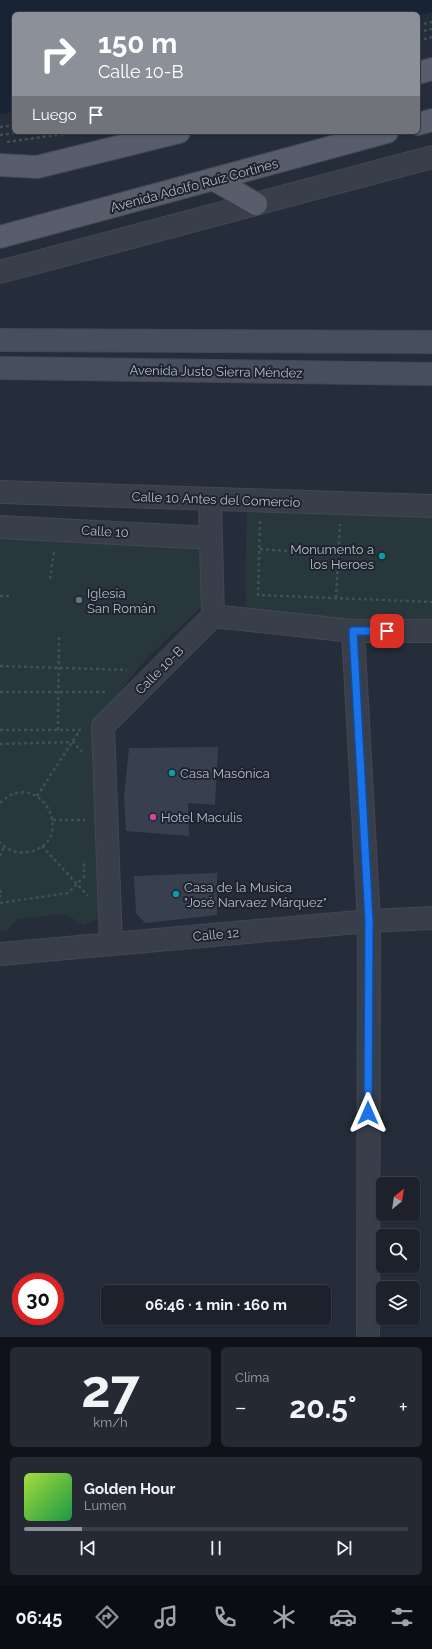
<!DOCTYPE html>
<html lang="es">
<head>
<meta charset="utf-8">
<style>
	body { margin:0; font-family:Raleway,sans-serif; background:#252934; color:#f1f3f6; height:100vh; display:flex; flex-direction:column; font-size:15px; white-space:nowrap }
	* { box-sizing:border-box; margin:0 }
	p { font-size:13px; color:#a0a3a9 }
	.icon { flex:none; width:22px; height:22px; fill:none; stroke:currentColor; stroke-width:2; stroke-linecap:round; stroke-linejoin:round }
	.map { position:relative; height:1337px; overflow:hidden }
	.drawer { display:flex; flex-direction:column; gap:10px; padding:10px; background:#0f1218; flex:1 }
	.drawer>* { flex:none }
	.banner { position:absolute; left:12px; top:12px; width:408px; height:122px; border-radius:6px; box-shadow:0 1px 3px #0004,0 0 0 1px #3a3e48; background:#8c9099; color:#fff; overflow:hidden }
	.needle { width:26px; rotate:30deg }
	.fabs { position:absolute; left:376px; top:1177px; display:grid; gap:8px }
	.fabs a { display:grid; place-items:center; width:44px; height:44px; border-radius:6px; background:#1c212c; box-shadow:0 1px 3px #0004,0 0 0 1px #3a3e48; font-size:20px }
	.speed { position:absolute; left:12px; top:1273px; display:flex; gap:8px; font-size:20px; font-weight:700; text-align:center }
	.speed>* { display:grid; place-content:center; width:52px; height:52px; border-radius:50%; background:#1c212c; box-shadow:0 1px 3px #0004,0 0 0 1px #3a3e48; line-height:1 }
	.speed .limit { border:6px solid #d22; background:#fff; color:#111 }
	.pin { position:absolute; display:grid; place-items:center; width:34px; height:34px; color:#fff; margin:-17px; border-radius:8px; box-shadow:0 2px 6px #0006 }
	.me { position:absolute; width:44px; margin:-22px; rotate:0deg; stroke-linejoin:round; filter:drop-shadow(0 0 3px #0008) }
	.turn { display:flex; align-items:center; gap:14px; height:84px; padding:0 20px; font-size:18px }
	.turn .icon { width:52px; height:52px; stroke-width:2.5 }
	.turn b { display:block; font-size:28px; line-height:34px }
	.then { display:flex; align-items:center; height:38px; padding:0 20px; background:#0003; gap:8px; font-size:15px }
	.big { font-size:30px; font-weight:700; line-height:1.1 }
	.drawer .card { flex:1; display:flex; flex-direction:column; justify-content:center; gap:6px; min-width:0; padding:0 14px; border-radius:6px; background:#252934 }
	.drawer .dial { align-items:center; gap:0 }
	.dial b { font-size:52px; line-height:1 }
	.song { display:flex; align-items:center; gap:12px }
	.cover { width:48px; height:48px; border-radius:6px; background:linear-gradient(135deg,hsl(80 70% 55%),hsl(140 70% 35%)) }
	.played { height:4px; border-radius:2px; background:linear-gradient(90deg,#8c9099 15%,#3a3e48 15%) }
	.keys { display:flex; justify-content:space-around; direction:ltr }
	.heat { display:flex; justify-content:space-between; align-items:center; font-size:22px; direction:ltr }
	.drawer .tiles { flex:1; display:grid; gap:10px; grid-template-columns:1fr 1fr }
	.card:last-child { grid-column:span 2 }
	.trip { position:absolute; left:101px; top:1285px; width:230px; height:40px; border-radius:6px; background:#1c212c; box-shadow:0 1px 3px #0004,0 0 0 1px #3a3e48; font-weight:700; line-height:40px; text-align:center }
	.tab-bar { display:flex; height:64px; justify-content:space-around; align-items:center; background:#0b0d12; color:#a0a3a9 }
	.tab-bar .icon { width:28px; height:28px }
	.tab-bar .selected { color:#8c9099 }
	.tab-bar b { font-size:18px; color:#f1f3f6 }
	.map>svg:first-child { display:block }
</style>
</head>
<body>
<div class="map">
<svg width="432" height="1337" viewBox="0 0 432 1337">
	<rect width="100%" height="100%" fill="#252c3a"/>
	<path fill="#27373b" d="M247 502 432 510V631L247 620 245 585Z
		M0 528 185 536 211 552 212 597 147 658 95 722 107 915 84 925 65 914 18 919 6 931 0 932Z"/>
	<path fill="#192336" d="M0 0H432V12L418 16V14H14V112L0 114Z"/>
	<path fill="#384050" d="M218 747 215 805 188 803 189 836 126 831 124 798 129 748Z
		M217 873V915L145 923 136 913 134 876Z"/>
	<g fill="none" stroke-linecap="round" stroke-linejoin="round">
		<g stroke="#424853" stroke-width="24">
			<path id="street" d="M0 272 432 157
				M0 492 432 506
				M210 499 213 616
				M0 527 211 538
				M213 616 353 631H432
				M353 631 369 921 368 1337
				M111 943 103 726 213 616
				M0 954 369 921 432 918"/>
		</g>
		<g stroke="#424853" stroke-width="24">
			<path id="secondary" d="M0 340 432 342
				M0 368 432 374"/>
		</g>
		<g stroke="#424853" stroke-width="24">
			<path id="primary" d="M418 73 432 69
				M418 124 432 120
				M0 165 37 167 179 132
				M213 179 256 204
				M0 237 387 132"/>
		</g>
		<path stroke="#405053" stroke-width="2.5" stroke-dasharray="3 3" stroke-linecap="butt" d="M418 25 432 22
			M418 32 432 29
			M418 41 432 37
			M0 127 14 125
			M0 135 21 132
			M7 142 78 132
			M260 521 258 595 432 602
			M260 549 339 555
			M50 579 54 552
			M0 596H10
			M336 598 340 524
			M0 666 127 670
			M0 692H105
			M0 730H81
			M58 730 59 634
			M0 744 73 742 82 752
			M37 796 80 730
			M0 803C40 764 80 843 28 852 17 854 7 850 0 842
			M53 820H85
			M42 846 88 896
			M0 856 4 847
			M0 890 2 893 0 897
			M0 903 68 893 84 877V860"/>
		<use href="#street" stroke="#393f4a" stroke-width="22"/>
		<use href="#secondary" stroke="#474e5d" stroke-width="22"/>
		<use href="#primary" stroke="#575d6a" stroke-width="22"/>
	</g>
	<g fill="none" stroke-linecap="round" stroke-linejoin="round">
		<g stroke="#114b97" stroke-width="10">
			<path id="route" d="M368 1113 369 921 353 631H387"/>
		</g>
		<use href="#route" stroke="#1a73e8" stroke-width="7"/>
	</g>
	<g fill="#0f9aa8" stroke="#1e242f" stroke-width="1.5">
		<circle cx="382" cy="556" r="4"/>
		<circle cx="172" cy="773" r="4"/>
		<circle cx="176" cy="894" r="4"/>
	</g>
	<circle fill="#6b7280" stroke="#1e242f" stroke-width="1.5" cx="79" cy="600" r="4"/>
	<circle fill="#d1479c" stroke="#1e242f" stroke-width="1.5" cx="153" cy="817" r="4"/>
	<g text-anchor="middle" stroke-width="4" stroke-linejoin="round" paint-order="stroke">
		<g font-size="13" fill="#b4bac6" stroke="#1e242f">
			<text transform="translate(194 185) rotate(-15)" y="5">Avenida Adolfo Ruíz Cortines</text>
			<text transform="translate(216 371) rotate(1)" y="5">Avenida Justo Sierra Méndez</text>
			<text transform="translate(216 499) rotate(2)" y="5">Calle 10 Antes del Comercio</text>
			<text transform="translate(105 531) rotate(3)" y="5">Calle 10</text>
			<text transform="translate(159 670) rotate(-45)" y="5">Calle 10-B</text>
			<text transform="translate(216 934) rotate(-5)" y="5">Calle 12</text>
		</g>
		<g font-size="13" fill="#b4bac6" stroke="#1e242f" text-anchor="start">
			<text x="374" y="554" text-anchor="end">Monumento a<tspan x="374" dy="15">los Heroes</tspan></text>
			<text x="87" y="598">Iglesia<tspan x="87" dy="15">San Román</tspan></text>
			<text x="180" y="778">Casa Masónica</text>
			<text x="161" y="822">Hotel Maculis</text>
			<text x="184" y="892">Casa de la Musica<tspan x="184" dy="15">"José Narvaez Márquez"</tspan></text>
		</g>
	</g>
</svg>
<div class="fabs">
<a><svg class="needle" viewBox="-14 -14 28 28"><path d="M0-13l5 13h-10z" fill="#e53935"/><path d="M0 13l5-13h-10z" fill="#a0a3a9"/></svg></a>
<a><svg class="icon" aria-label="search" viewBox="0 0 24 24"><circle cx="10" cy="10" r="6"/><path d="M15 15l6 6"/></svg></a>
<a><svg class="icon" aria-label="layers" viewBox="0 0 24 24"><path d="M12 4l9 5-9 5-9-5zM3 14l9 5 9-5"/></svg></a>
</div>
<div class="speed"><div class="limit">30</div></div>
<div class="pin" style="left:387px;top:631px;background:#d93025"><svg class="icon" aria-label="arrive" viewBox="0 0 24 24"><path d="M6 21V4h12l-3 4 3 4H6"/></svg></div>
<svg class="me" style="left:368px;top:1113px" viewBox="-20 -20 40 40"><path d="M0-17L14 15 0 8-14 15z" fill="#1a73e8" stroke="#fff" stroke-width="4"/></svg>
<div class="trip">06:46 · 1 min · 160 m</div>
<div class="banner">
<div class="turn"><svg class="icon" aria-label="right" viewBox="0 0 24 24"><path d="M7 20v-9h11M14 6l5 5-5 5"/></svg><div><b>150 m</b>Calle 10-B</div></div>
<div class="then">Luego<svg class="icon" aria-label="arrive" viewBox="0 0 24 24"><path d="M6 21V4h12l-3 4 3 4H6"/></svg></div>
</div>
</div>
<section class="drawer">
<div class="tiles">
<div class="card dial"><b>27</b><p>km/h</p></div>
<div class="card"><p>Clima</p>
<div class="heat"><a>−</a><b class="big">20.5°</b><a>+</a></div>
</div>
<div class="card">
<div class="song"><i class="cover"></i><div><b>Golden Hour</b><p>Lumen</p></div></div>
<div class="played"></div>
<div class="keys"><svg class="icon" aria-label="previous" viewBox="0 0 24 24"><path d="M18 5L8 12l10 7zM5 5v14"/></svg><svg class="icon" aria-label="pause" viewBox="0 0 24 24"><path d="M8 5v14M16 5v14"/></svg><svg class="icon" aria-label="next" viewBox="0 0 24 24"><path d="M6 5l10 7-10 7zM19 5v14"/></svg></div>
</div>
</div>
</section>
<nav class="tab-bar">
<b>06:45</b>
<svg class="icon selected" aria-label="directions" viewBox="0 0 24 24"><path d="M12 3l9 9-9 9-9-9zM9 14v-3h6M13 9l2 2-2 2"/></svg>
<svg class="icon" aria-label="music" viewBox="0 0 24 24"><path d="M9 18V5l10-2v13"/><circle cx="6" cy="18" r="3"/><circle cx="16" cy="16" r="3"/></svg>
<svg class="icon" aria-label="phone" viewBox="0 0 24 24"><path d="M5 4h4l2 5-3 2q2 4 5 5l2-3 5 2v4C11 20 4 13 5 4z"/></svg>
<svg class="icon" aria-label="climate" viewBox="0 0 24 24"><path d="M12 3v18M4 7l16 10M4 17L20 7"/></svg>
<svg class="icon" aria-label="car" viewBox="0 0 24 24"><path d="M5 17H2v-5l4-1 3-4h7l3 4 3 1v5h-3M9 17h6M6 11h13"/><circle cx="7" cy="17" r="2"/><circle cx="17" cy="17" r="2"/></svg>
<svg class="icon" aria-label="filters" viewBox="0 0 24 24"><path d="M4 7h16M4 17h16"/><circle cx="9" cy="7" r="2"/><circle cx="15" cy="17" r="2"/></svg>
</nav>
</body>
</html>
